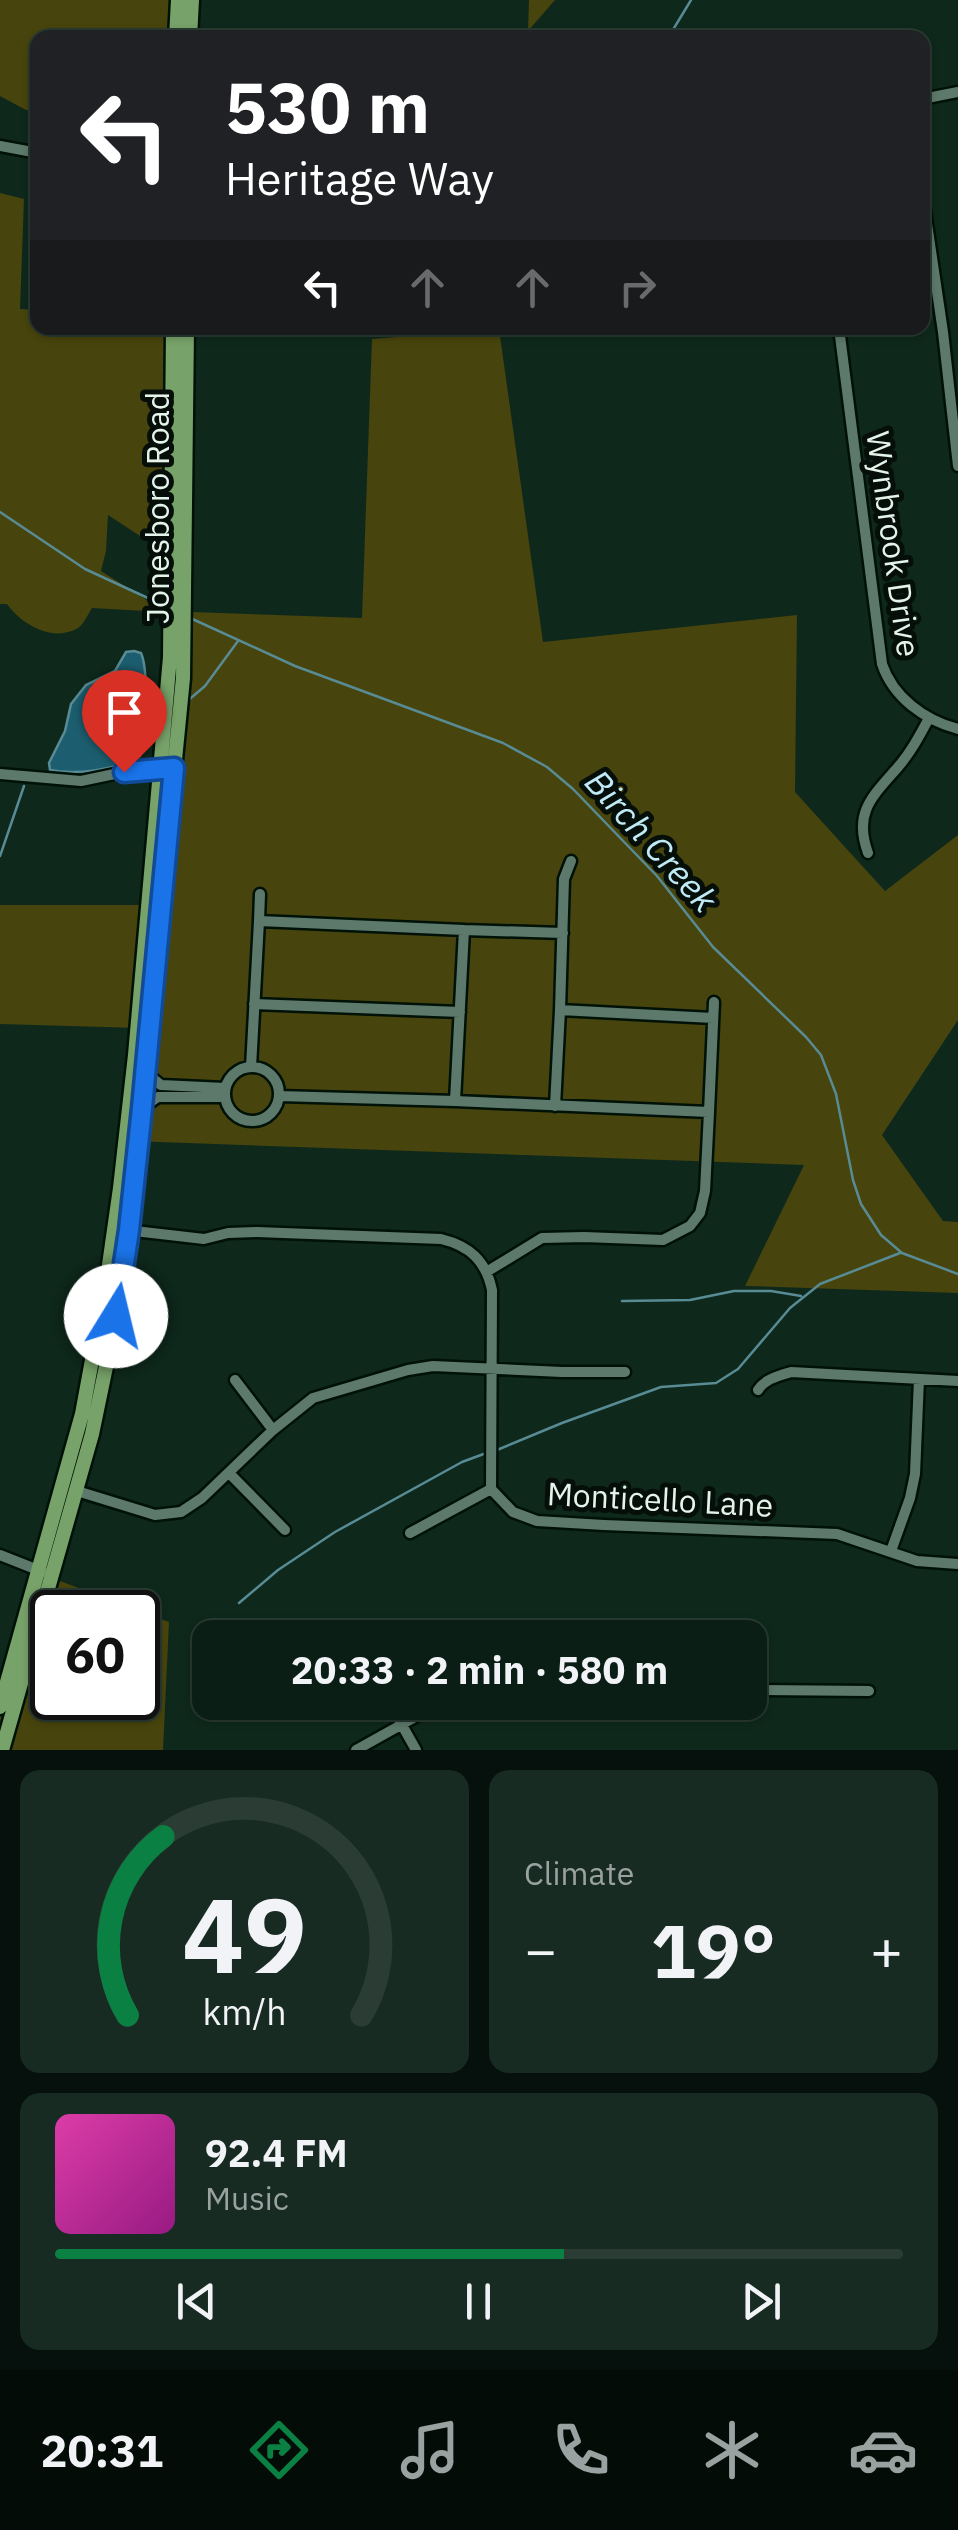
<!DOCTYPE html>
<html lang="en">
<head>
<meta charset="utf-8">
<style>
	body { margin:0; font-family:"IBM Plex Sans",sans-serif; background:#182b22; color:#f1f3f6; height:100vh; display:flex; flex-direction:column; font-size:38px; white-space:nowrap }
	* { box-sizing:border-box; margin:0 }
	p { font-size:32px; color:#99a2a0 }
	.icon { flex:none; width:55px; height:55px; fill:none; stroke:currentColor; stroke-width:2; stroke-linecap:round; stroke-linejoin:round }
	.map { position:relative; height:1750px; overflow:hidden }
	.side { display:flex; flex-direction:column; gap:20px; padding:20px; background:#06100c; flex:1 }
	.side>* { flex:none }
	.hud { position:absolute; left:30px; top:30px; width:900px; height:305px; border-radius:20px; box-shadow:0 2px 8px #0004,0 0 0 2px #2a3c34; background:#202124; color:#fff; overflow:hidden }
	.speed { position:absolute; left:30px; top:1590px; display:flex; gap:20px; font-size:50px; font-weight:700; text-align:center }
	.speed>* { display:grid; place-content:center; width:130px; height:130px; border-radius:50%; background:#0a1e15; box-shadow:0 2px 8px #0004,0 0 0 2px #2a3c34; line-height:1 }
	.speed .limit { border:5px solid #111; border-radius:15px; background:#fff; color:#111 }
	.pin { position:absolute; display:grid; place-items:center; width:85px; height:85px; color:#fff; margin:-102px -42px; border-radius:50% 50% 50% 0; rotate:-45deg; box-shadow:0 0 10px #0007 }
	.pin .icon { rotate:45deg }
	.me { position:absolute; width:110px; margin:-55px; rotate:9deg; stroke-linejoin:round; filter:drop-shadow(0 0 8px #0008) }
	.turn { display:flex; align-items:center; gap:35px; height:210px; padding:0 30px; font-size:45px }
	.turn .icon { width:130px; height:130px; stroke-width:2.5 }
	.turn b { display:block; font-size:70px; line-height:85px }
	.lanes { display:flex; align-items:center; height:95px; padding:0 30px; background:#0003; justify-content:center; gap:50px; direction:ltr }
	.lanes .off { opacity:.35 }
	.big { font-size:75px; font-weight:700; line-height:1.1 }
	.side .tile { flex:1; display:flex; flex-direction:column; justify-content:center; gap:15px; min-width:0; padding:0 35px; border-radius:20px; background:#182b22 }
	.side .dial { align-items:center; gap:0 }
	.dial svg { height:260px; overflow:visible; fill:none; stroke:#2a3c34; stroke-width:7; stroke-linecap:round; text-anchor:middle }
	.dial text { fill:#f1f3f6; stroke:none }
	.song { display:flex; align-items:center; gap:30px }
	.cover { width:120px; height:120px; border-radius:15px; background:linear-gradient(135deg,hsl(320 70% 55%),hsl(310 70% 35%)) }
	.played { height:10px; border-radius:5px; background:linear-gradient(90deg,#0b8043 60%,#2a3c34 60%) }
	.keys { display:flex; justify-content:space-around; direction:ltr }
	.heat { display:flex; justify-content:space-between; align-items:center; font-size:55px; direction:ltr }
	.side .tiles { flex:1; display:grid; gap:20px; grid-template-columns:1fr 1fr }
	.tile:last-child { grid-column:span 2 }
	.trip { position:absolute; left:192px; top:1620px; width:575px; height:100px; border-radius:20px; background:#0a1e15; box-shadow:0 2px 8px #0004,0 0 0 2px #2a3c34; font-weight:700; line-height:100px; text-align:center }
	.tabs { display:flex; height:160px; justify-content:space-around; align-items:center; background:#040c08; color:#99a2a0 }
	.tabs .icon { width:70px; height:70px }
	.tabs .active { color:#0b8043 }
	.tabs b { font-size:45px; color:#f1f3f6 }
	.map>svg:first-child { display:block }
</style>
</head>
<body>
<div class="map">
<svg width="958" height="1750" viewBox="0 0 958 1750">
	<rect width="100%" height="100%" fill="#0e281c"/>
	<path fill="#47440d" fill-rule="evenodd" d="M0 0H177L178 37 38 38 37 110H26L0 96Z
		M529 0H555L528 31Z
		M0 193 24 199 20 309 37 310 38 328H173L166 553 108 515 106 551 101 571 164 611 362 618 372 339 499 329 543 642 797 615 795 792 885 891 958 835V1020L882 1135 943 1221 958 1222V1293L745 1286 804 1165 131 1141 139 1028 0 1024V905H163L164 612 92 608C88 614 84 624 78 628 53 643 21 624 7 604H0Z
		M44 1575 169 1622 163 1750H0V1715ZM52 1612H138V1698H52Z"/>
	<path fill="#1c5e6f" stroke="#588b94" stroke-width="2.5" d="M134 651 141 653C149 671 146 736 140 756 118 770 75 775 50 770L49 763 65 731 71 704 86 685 115 671 126 652Z"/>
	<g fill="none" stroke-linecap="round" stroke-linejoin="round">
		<path stroke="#588b94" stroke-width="2.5" d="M668 38 691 0
			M0 512 85 569 163 605
			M188 617 295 666 503 743 547 767 573 789 657 876 713 947 806 1037 821 1055 836 1094 853 1180 861 1204 881 1235 902 1253 958 1274
			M185 703 205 686 238 641
			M145 726 157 720
			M0 856 24 786
			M622 1301 690 1300 734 1291H771L801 1296
			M497 1450 562 1423 661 1387 716 1383 738 1369 790 1308 820 1284 900 1253
			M239 1603 278 1570 335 1532 462 1462 489 1452"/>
		<g stroke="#001107" stroke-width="15">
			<path id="minor" d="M922 99 958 92
				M0 146 38 153
				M922 190 943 332 958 466
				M839 328 882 664C893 697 924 720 958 729
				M0 774 81 781 124 772 163 768
				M868 853C853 812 873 796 898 767 911 752 920 735 929 718
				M259 921 260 894
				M464 930 563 933
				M254 1004 460 1012
				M560 1010 564 879 571 861
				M225 1094a27 27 0 1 1 54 0a27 27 0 1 1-54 0Z
				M251 1067 259 921 464 930 455 1101 279 1096
				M146 1073 161 1085 225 1088
				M455 1101 709 1112 714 1002
				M555 1106 560 1010 713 1018
				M142 1108 158 1097H224
				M126 1230 204 1239 228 1233 257 1232 441 1239C470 1246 486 1261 492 1290L491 1489 513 1512 537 1521 604 1525 837 1534 917 1561 958 1564
				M488 1271 542 1238 584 1237 663 1240 690 1226 700 1213 705 1191 709 1112
				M235 1380 273 1430
				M758 1390C765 1379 778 1376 791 1372L958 1381
				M229 1473 285 1530
				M77 1491 155 1515 181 1512 202 1498 273 1430 313 1398 408 1370 433 1366 562 1372H625
				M410 1533 491 1489
				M891 1551 910 1498 915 1474 919 1379
				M0 1555 43 1572
				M750 1690 869 1691
				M389 1702 416 1750
				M356 1750 442 1702"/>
		</g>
		<g stroke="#001107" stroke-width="19">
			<path id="major" d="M176 38 178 0
				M190 38 192 0
				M0 1707 82 1414 107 1279 120 1188 135 1055 170 657 173 328
				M2 1750 92 1434 113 1333 129 1231 183 678 187 328"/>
		</g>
		<use href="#minor" stroke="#5d796b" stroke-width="10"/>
		<use href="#major" stroke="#77a269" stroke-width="14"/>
	</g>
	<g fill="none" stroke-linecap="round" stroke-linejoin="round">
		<g stroke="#114b97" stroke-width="25">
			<path id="route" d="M116 1316 129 1230 142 1108 174 768 124 772"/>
		</g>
		<use href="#route" stroke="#1a73e8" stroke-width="18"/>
	</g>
	<g text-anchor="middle" stroke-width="10" stroke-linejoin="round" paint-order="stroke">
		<g font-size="32" fill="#e4f4eb" stroke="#050e09">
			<text transform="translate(158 508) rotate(-90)" y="11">Jonesboro Road</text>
			<text transform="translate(893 544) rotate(82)" y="11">Wynbrook Drive</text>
			<text transform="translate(660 1500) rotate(3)" y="11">Monticello Lane</text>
		</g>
		<g font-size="35" font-style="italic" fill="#c0eaf6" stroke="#050e09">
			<text transform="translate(651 841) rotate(48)" y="12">Birch Creek</text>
		</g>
	</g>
</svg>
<div class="speed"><div class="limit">60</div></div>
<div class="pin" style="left:124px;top:772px;background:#d93025"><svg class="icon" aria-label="arrive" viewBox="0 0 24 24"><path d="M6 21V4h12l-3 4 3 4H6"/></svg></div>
<svg class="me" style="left:116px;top:1316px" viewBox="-20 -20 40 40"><circle r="19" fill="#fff"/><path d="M0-13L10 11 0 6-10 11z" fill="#1a73e8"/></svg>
<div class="trip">20:33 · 2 min · 580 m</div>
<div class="hud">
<div class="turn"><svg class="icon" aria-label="left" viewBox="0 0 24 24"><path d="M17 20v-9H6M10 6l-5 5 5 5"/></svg><div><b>530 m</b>Heritage Way</div></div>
<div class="lanes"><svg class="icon" aria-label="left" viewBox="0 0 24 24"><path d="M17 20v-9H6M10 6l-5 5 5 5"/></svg><svg class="icon off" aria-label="ahead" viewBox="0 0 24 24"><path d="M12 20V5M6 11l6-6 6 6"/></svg><svg class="icon off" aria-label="ahead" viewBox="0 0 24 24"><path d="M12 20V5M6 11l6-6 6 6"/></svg><svg class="icon off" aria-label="right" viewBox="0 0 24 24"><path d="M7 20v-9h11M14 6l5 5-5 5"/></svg></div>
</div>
</div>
<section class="side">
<div class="tiles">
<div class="tile dial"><svg viewBox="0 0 100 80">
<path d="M14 69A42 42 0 1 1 86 69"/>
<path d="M14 69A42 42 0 0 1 25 14" stroke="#0b8043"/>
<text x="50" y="56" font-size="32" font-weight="700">49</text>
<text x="50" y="72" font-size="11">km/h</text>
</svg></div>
<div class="tile"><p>Climate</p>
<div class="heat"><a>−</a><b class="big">19°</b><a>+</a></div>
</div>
<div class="tile">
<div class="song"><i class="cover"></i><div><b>92.4 FM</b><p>Music</p></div></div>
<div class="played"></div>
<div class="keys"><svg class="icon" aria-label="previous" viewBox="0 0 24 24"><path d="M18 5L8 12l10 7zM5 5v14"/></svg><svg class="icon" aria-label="pause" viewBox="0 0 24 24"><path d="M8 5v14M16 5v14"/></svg><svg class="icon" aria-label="next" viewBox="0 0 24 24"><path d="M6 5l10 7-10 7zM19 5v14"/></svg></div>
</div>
</div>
</section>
<nav class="tabs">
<b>20:31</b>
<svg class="icon active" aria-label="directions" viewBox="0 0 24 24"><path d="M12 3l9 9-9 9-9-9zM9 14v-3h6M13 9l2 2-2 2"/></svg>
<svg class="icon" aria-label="music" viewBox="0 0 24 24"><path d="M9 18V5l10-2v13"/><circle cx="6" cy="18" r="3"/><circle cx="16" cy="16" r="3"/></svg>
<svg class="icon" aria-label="phone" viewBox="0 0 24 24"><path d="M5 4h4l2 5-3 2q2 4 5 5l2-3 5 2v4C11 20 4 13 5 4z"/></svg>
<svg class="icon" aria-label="climate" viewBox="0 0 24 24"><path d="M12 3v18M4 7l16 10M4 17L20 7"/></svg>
<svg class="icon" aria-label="car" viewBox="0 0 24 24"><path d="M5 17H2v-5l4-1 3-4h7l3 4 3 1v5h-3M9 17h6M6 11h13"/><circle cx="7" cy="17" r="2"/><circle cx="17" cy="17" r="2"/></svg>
</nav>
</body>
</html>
